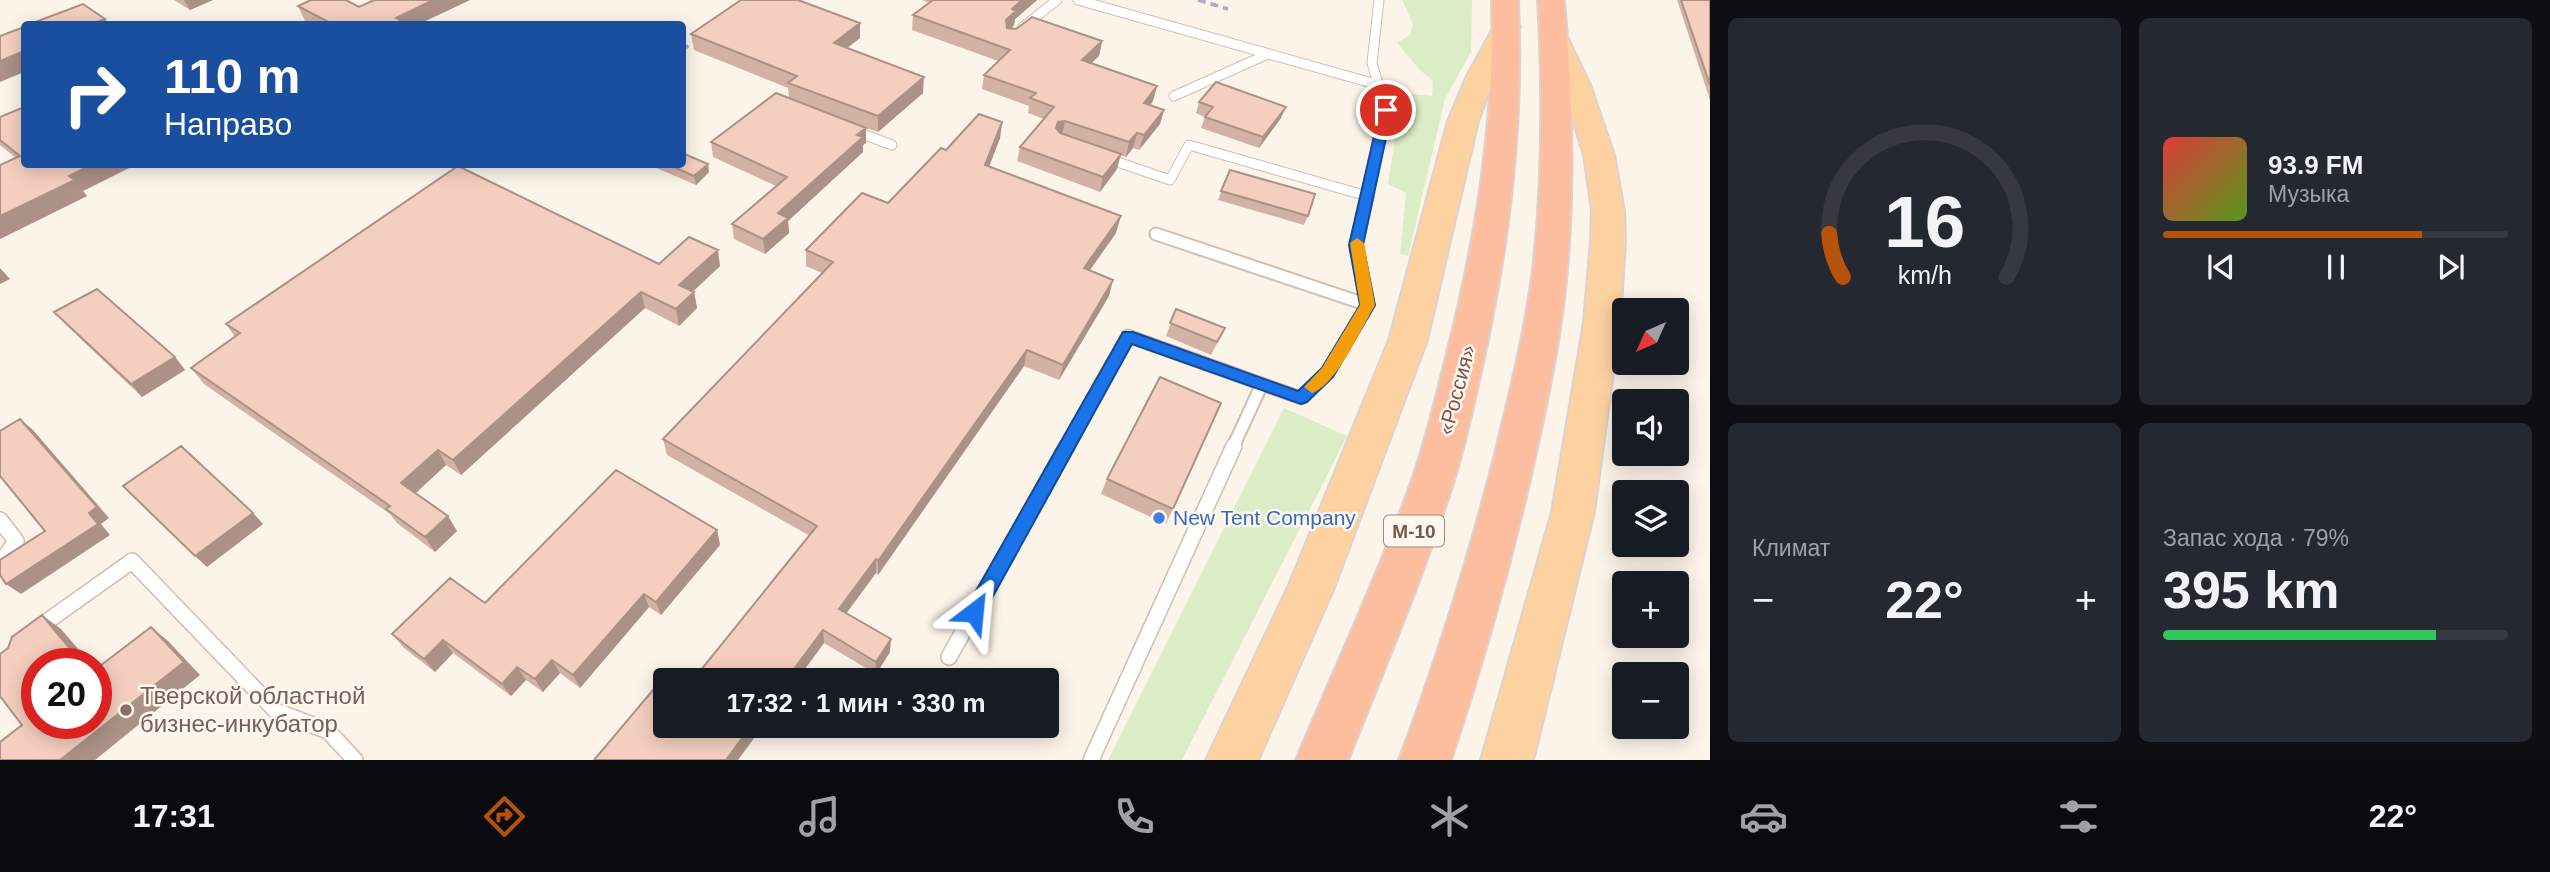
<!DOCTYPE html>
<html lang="ru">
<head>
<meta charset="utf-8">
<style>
	body { margin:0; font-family:Arial,sans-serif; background:#242831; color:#f1f3f6; height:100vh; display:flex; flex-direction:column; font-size:26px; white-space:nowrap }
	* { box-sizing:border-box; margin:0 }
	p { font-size:23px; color:#9ea1a6 }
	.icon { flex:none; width:38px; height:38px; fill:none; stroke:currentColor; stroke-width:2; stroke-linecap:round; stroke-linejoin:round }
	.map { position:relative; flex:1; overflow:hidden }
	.panel { display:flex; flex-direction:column; gap:18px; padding:18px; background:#0d0f14; width:840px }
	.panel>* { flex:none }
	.guide { position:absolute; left:21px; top:21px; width:665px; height:147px; border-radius:7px; box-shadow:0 4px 18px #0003; background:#1a4fa0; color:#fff; overflow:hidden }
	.needle { width:46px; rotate:225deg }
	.controls { position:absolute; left:1612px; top:298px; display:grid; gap:14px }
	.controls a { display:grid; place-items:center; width:77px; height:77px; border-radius:7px; background:#171b24; box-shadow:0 4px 18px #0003; font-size:35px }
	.speed { position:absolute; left:21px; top:648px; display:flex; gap:14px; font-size:35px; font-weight:700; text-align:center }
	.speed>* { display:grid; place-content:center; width:91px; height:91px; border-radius:50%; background:#171b24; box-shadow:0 4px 18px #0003; line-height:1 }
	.speed .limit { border:10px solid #d22; background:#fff; color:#111 }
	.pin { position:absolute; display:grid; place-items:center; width:60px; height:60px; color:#fff; margin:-30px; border:4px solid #fff; border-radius:50%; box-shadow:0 2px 7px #0007 }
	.me { position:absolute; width:77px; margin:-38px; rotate:29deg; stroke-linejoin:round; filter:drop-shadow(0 0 5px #0008) }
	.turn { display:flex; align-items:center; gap:24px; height:147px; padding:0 28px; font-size:32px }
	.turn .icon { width:91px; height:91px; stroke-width:2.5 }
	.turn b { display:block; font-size:49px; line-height:60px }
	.big { font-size:52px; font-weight:700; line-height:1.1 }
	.panel .card { flex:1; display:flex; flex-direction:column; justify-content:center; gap:10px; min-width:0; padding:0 24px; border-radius:10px; background:#242831 }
	.panel .dial { align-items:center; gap:0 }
	.dial svg { height:182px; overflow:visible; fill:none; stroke:#363941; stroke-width:7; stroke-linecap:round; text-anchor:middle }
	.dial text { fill:#f1f3f6; stroke:none }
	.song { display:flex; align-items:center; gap:21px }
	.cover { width:84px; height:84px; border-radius:10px; background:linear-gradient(135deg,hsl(0 70% 55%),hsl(90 70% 35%)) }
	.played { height:7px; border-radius:4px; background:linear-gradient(90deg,#b45309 75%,#363941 75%) }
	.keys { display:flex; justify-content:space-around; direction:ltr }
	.heat { display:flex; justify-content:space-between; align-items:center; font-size:38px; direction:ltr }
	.charge { height:10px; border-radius:5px; background:linear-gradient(90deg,#34c759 79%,#363941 0) }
	.panel .tiles { flex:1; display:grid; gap:18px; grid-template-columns:repeat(2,1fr) }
	.trip { position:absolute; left:653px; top:668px; width:406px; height:70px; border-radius:7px; background:#171b24; box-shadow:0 4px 18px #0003; font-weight:700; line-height:70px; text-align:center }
	.tab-bar { display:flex; height:112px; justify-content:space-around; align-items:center; background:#090b0e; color:#9ea1a6 }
	.tab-bar .icon { width:49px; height:49px }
	.tab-bar .on { color:#b45309 }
	.tab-bar b { font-size:32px; color:#f1f3f6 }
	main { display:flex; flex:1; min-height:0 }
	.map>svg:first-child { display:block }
</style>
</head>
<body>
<main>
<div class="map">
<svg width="1710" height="760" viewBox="0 0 1710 760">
	<rect width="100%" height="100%" fill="#fdf4e9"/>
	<path fill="#daedc6" d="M1402 0H1472L1471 52 1445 99 1408 256 1400 254 1406 193 1388 184 1402 93 1432 96 1433 81 1419 69 1397 43 1410 35 1413 24Z
		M1284 408 1347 436 1182 760H1108Z"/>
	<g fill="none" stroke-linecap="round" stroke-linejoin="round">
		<g stroke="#d3bcb0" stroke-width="11">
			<path id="service-far2" d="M1078 0 1379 85
				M1022 28 1057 0
				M1174 96 1268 54
				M852 130 892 145
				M1103 157 1170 180 1189 145 1367 196
				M1366 198 1386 110 1372 63 1379 0"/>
		</g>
		<g stroke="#d3bcb0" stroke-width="15">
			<path id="service-far1" d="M1156 234 1368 305
				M1066 447 1128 336 1301 398 1327 373 1368 305 1356 245 1367 197
				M1233 447 1262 384"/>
		</g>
		<g stroke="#d3bcb0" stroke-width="18">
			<path id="service" d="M0 520 16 541 0 564
				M35 630 132 561 276 711 328 731 355 760
				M949 657 1067 446
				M1091 760 1234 446"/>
		</g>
		<g stroke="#dcd3d0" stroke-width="4">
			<path id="primary" d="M1507 19 1516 21 1520 27 1495 76 1478 121 1427 340 1333 590 1258 760H1206L1289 585 1389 340 1448 121 1467 76 1494 27 1498 21Z
				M1554 29 1564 31 1567 37 1590 85 1614 155 1624 211 1625 241 1620 322 1594 512 1533 760H1481L1552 512 1584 322 1591 241 1592 211 1584 155 1562 85 1541 37 1544 31Z"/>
		</g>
		<g stroke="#dcd3d0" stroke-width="4">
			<path id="trunk" d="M1492 0H1518C1524 122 1510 239 1484 358 1475 398 1467 438 1455 477 1425 573 1385 667 1348 760H1296C1335 667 1378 575 1412 480 1426 440 1436 398 1446 357 1476 239 1495 122 1492 0Z
				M1538 0H1564C1572 90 1575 180 1567 270 1562 330 1550 389 1537 448 1514 554 1485 658 1451 760H1399C1438 657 1470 553 1497 446 1511 388 1525 330 1533 270 1543 180 1543 90 1538 0Z"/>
		</g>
		<use href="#service-far2" stroke="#fff" stroke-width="9"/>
		<use href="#service-far1" stroke="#fff" stroke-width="11"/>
		<use href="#service" stroke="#fff" stroke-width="15"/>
		<use href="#primary" fill="#fed1a0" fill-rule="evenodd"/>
		<use href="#trunk" fill="#fcbe9f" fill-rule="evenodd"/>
		<path stroke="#b5a6c9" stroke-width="3.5" stroke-dasharray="8 5" stroke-linecap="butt" d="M1198 0 1228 9
			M682 50 708 32"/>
	</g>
	<path fill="#d2b2a4" d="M174 0H213L190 10Z
		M374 0H470L419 24H312L305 21 298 6 359 7Z
		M922 0H1037L1015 19 1014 25 1011 29 1102 41 1099 56 1091 63 1157 86 1153 101 1150 105 1164 110 1160 124 1139 150 1133 148 1126 157 1120 155 1117 169 1100 192 1017 161 1020 147 1044 119 1028 113 1029 106 982 89 984 75 998 61 912 30 913 15 930 3Z
		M1677 0H1710V100Z
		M691 34 860 38 847 48 923 93 878 132 863 127 866 128V143L863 145V152L788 221 789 233 765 254 734 239 732 224 776 186 713 157 711 142 789 98 788 88 694 50Z
		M1199 102 1281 118 1259 148 1201 128 1205 117 1196 113Z
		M0 117 24 164H137L83 191 87 196 0 239V165L16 158 0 145Z
		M1002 122 1000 138 989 167 1116 233 1090 270 1109 296 1059 380 1024 366 878 575 876 573 846 613 890 652 876 674 824 643 796 681H692L810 536 667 455 663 439 822 273 806 266V250L888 203 946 150Z
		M647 164H682L709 172 696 185Z
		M1230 170 1308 216 1304 225 1218 200Z
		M659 264 720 266 693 291 694 292 697 308 679 326 645 308 461 475 446 465 416 493 457 531 435 552 397 523 390 514 204 384 191 368 235 337 226 324Z
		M1176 309 1225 328 1211 355 1166 336Z
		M54 312 175 357 185 370 142 397 66 325Z
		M1221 403 1166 524 1101 494 1107 479Z
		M717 530 720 545 661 615 649 607 580 688 560 673 543 692 526 680 511 696 453 653 435 672 404 648 392 634 485 603Z"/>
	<path fill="#ab9186" d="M184 0H213L190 10Z
		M433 0H470L419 24H399L396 18Z
		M1022 0H1037L1015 19 1014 25 1004 35 1006 20 1012 9Z
		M105 19 109 24H90Z
		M860 23V38L834 58V43Z
		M1102 41 1099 56 1079 75 1082 60Z
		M24 51V72L0 82V61Z
		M924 77 923 93 878 132V116Z
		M1157 86 1153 101 1140 117 1144 103Z
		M1286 107 1281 118 1259 148 1263 137Z
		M1164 110 1160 124 1139 150 1144 135Z
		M1065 121 1062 135 1056 128 1058 122Z
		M1002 122 1000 138 983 182 985 165Z
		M866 128V143L863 145V152L788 221 789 233 765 254 763 239 778 213Z
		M1137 133 1133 148 1126 157 1129 142Z
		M1121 154 1117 169 1100 192 1103 177Z
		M93 164H137L83 191 87 196 0 239V216L69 176Z
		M708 164 709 172 696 185 694 176Z
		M1121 216 1116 233 1080 284 1084 268Z
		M718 250 720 266 683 301 679 285Z
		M0 268 10 279 0 284Z
		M1113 280 1109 296 1059 380 1063 365Z
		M641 292 645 308 461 475 453 460Z
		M694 292 697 308 679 326 676 309Z
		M1027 350 1024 366 878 575V561Z
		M175 357 185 370 142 397 131 384Z
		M20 419 33 430 109 518 101 524 110 535 21 594 6 584 89 513Z
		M438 450 446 465 410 498 401 483Z
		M253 513 263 524 207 567 195 556Z
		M448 516 457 531 435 552 425 537Z
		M717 530 720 545 661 615 656 602Z
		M876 559V573L840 622 839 609Z
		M644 594 649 607 580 688 573 675Z
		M42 615 61 629 90 663H82Z
		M151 627 168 641 200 675 95 760H60Z
		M823 630 824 643 796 681H785Z
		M891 639 890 652 876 674V662Z
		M443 640 453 653 435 672 424 659Z
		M552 660 560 673 543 692 535 679Z
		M517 667 526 680 511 696 502 684Z
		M751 726H763L738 760H726Z"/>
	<path fill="#f4cfbf" stroke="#ab9186" stroke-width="2" d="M311 0H346L359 7 374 0H433L396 18 408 24H332L298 6Z
		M741 0H798L860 23 834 43 924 77 878 116 788 83 797 76 691 34Z
		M933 0H1022L1012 9 1016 11 1006 20 1007 28 1016 29 1032 17 1102 41 1082 60 1157 86 1144 103 1164 110 1144 135 1137 133 1129 142 1065 121 1058 122 1056 128 1060 133 1121 154 1103 177 1020 147 1054 107 1030 98 1036 93 984 75 1010 50 913 15Z
		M1681 0H1710V85Z
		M83 4 105 19 90 24H30Z
		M24 27V51L0 61V36Z
		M1216 82 1286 107 1263 137 1205 117 1213 107 1199 102Z
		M776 93 866 128 857 135 863 137 778 213 788 218 763 239 732 224 787 177 711 142Z
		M24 107V164H93L69 176 75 180 0 216V165L20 156 0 140V117Z
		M979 114 1002 122 985 165 1121 216 1084 268 1113 280 1063 365 1027 350 878 561 876 559 839 609 891 639 876 662 823 630 785 681H692L817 526 663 439 833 262 806 250 862 193 888 203 941 148 946 150Z
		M682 153 708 164 694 176 667 164H682Z
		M458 166 659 264 689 237 718 250 679 285 694 292 676 309 641 292 453 460 438 450 401 483 448 516 425 537 386 509 390 506 191 368 240 333 226 324Z
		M1230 170 1315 194 1308 216 1221 191Z
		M97 289 175 357 131 384 54 312Z
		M1176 309 1225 328 1217 342 1170 323Z
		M1160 377 1221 403 1173 509 1107 479Z
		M20 419 97 507 89 513 98 524 6 584 0 575V560L45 531 0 476V431Z
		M181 446 253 513 195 556 123 486Z
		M616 470 717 530 656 602 644 594 573 675 552 660 535 679 517 667 502 684 443 640 424 659 392 634 450 578 485 603Z
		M42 615 82 663H37V723H96V669L151 627 184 662 60 760H0V742L22 725 0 696V654L8 648 12 637Z
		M658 684 665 689V726H751L726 760H594Z"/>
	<path fill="#1a73e8" stroke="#114b97" stroke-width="2" d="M1386 106 1392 110 1363 245 1375 305 1333 377 1307 402 1301 404 1132 344 981 618 974 620 968 618 965 612 968 605 1123 332H1133L1298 391 1322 368 1360 305 1349 245 1380 110Z"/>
	<path fill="#f59e0b" d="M1357 238 1364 243 1375 305C1362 327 1336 386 1312 393L1304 387 1322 368 1360 305 1350 243Z"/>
	<circle fill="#3f7fe0" stroke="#fff8f1" stroke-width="2.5" cx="1159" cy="518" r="7"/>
	<circle fill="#8d6e63" stroke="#fff8f1" stroke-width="2.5" cx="126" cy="710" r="7"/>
	<g text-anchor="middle" stroke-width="5" stroke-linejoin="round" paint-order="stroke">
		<rect fill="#fff8f1" stroke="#a2877d" stroke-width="2" x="1384" y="515.5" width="60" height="31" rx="5"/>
		<g font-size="19" font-weight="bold" fill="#7a574b">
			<text x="1414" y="538">М-10</text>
		</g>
		<g font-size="21" fill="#7a574b" stroke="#fff8f1">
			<text transform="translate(1457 390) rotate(-75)" y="7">«Россия»</text>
		</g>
		<g font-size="21" fill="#366cbe" stroke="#fff8f1" text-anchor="start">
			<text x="1173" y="525">New Tent Company</text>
		</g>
		<g font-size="24" fill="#785e54" stroke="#fff8f1" text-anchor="start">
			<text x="140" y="704">Тверской областной<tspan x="140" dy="28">бизнес-инкубатор</tspan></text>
		</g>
	</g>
</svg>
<div class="controls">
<a><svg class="needle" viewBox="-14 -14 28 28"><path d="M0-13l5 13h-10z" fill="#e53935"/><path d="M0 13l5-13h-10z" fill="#9ea1a6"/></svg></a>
<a><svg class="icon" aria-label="sound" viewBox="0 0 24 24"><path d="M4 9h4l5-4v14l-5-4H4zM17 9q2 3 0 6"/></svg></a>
<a><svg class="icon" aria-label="layers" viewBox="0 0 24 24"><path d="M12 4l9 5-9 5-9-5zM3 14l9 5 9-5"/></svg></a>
<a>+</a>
<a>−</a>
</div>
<div class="speed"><div class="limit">20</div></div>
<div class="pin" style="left:1386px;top:110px;background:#d93025"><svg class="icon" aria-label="arrive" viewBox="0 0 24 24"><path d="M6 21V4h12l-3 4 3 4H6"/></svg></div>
<svg class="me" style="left:974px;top:612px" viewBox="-20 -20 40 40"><path d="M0-17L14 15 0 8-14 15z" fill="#1a73e8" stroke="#fff" stroke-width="4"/></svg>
<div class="trip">17:32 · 1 мин · 330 m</div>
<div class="guide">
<div class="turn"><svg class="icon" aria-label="right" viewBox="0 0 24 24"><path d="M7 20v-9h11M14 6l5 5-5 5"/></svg><div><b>110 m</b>Направо</div></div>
</div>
</div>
<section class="panel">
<div class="tiles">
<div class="card dial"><svg viewBox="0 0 100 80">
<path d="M14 69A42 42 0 1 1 86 69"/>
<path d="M14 69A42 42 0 0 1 8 50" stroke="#b45309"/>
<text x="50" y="56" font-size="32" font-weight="700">16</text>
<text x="50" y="72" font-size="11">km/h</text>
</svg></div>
<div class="card">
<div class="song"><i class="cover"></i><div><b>93.9 FM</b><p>Музыка</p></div></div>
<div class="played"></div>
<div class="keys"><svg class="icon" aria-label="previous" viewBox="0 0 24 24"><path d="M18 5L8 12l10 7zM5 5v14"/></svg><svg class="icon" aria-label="pause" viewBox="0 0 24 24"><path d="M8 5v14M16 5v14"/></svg><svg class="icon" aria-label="next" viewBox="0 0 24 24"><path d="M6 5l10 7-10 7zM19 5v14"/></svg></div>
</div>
<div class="card"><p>Климат</p>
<div class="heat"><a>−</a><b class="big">22°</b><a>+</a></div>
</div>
<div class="card"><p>Запас хода · 79%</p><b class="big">395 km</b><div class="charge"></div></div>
</div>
</section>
</main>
<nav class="tab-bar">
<b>17:31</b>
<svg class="icon on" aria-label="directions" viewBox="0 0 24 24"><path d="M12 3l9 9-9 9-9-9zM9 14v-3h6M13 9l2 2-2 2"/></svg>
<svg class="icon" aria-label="music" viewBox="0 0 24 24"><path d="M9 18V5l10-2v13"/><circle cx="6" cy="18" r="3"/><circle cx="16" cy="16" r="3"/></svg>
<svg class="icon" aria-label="phone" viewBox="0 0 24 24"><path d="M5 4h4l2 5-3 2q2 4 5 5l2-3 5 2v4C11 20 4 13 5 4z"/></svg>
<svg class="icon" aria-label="climate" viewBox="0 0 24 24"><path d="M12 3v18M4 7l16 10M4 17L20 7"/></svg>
<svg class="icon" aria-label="car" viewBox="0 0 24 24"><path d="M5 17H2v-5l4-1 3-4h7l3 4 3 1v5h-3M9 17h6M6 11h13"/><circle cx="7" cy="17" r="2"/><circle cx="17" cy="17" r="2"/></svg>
<svg class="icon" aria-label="filters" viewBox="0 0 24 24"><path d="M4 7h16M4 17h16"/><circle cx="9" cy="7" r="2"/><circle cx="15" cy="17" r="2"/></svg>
<b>22°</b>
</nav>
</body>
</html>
